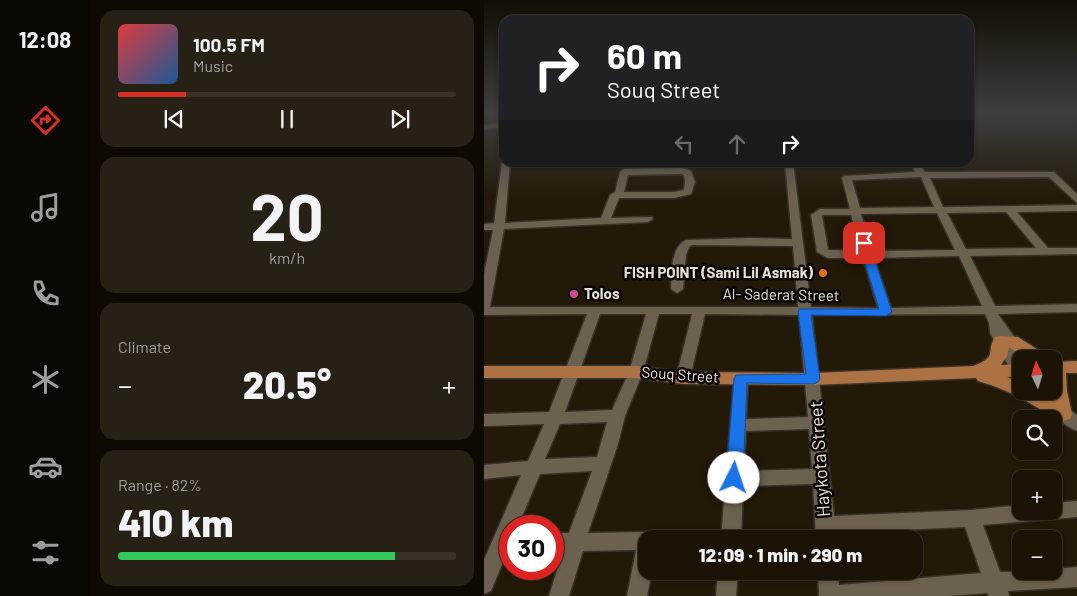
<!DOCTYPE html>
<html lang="en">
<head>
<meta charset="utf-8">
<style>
	body { margin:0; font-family:Barlow,sans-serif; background:#272014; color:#f1f3f6; height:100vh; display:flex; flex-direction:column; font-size:19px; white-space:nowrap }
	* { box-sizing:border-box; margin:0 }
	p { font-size:16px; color:#9f9e9b }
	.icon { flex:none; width:28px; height:28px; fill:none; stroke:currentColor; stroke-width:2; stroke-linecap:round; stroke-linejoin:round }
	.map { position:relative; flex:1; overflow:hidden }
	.sheet { display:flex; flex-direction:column; gap:10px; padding:10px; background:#0e0a03; width:394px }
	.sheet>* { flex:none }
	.guide { position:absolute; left:15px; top:15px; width:475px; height:152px; border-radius:15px; box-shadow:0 1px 4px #0004,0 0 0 1px #383228; background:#202124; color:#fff; overflow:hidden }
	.needle { width:32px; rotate:356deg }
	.controls { position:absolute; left:528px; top:350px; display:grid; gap:10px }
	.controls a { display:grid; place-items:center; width:50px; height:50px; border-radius:10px; background:#1a1306; box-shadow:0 1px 4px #0004,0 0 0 1px #383228; font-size:25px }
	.speed { position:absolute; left:15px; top:515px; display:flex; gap:10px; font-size:25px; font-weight:700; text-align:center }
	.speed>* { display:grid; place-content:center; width:65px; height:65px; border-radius:50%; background:#1a1306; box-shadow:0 1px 4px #0004,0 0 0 1px #383228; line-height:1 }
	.speed .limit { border:8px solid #d22; background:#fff; color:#111 }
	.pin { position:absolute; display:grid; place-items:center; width:42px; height:42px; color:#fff; margin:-21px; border-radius:10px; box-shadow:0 2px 8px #0006 }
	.me { position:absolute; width:55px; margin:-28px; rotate:4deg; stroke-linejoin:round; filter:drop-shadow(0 0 4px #0008) }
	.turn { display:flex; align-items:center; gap:18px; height:105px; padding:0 25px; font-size:22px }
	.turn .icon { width:65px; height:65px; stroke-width:2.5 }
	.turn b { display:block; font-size:35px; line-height:42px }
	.lanes { display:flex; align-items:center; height:48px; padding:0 25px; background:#0003; justify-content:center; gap:25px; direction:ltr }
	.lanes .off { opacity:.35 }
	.big { font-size:38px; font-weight:800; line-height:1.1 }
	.sheet .widget { flex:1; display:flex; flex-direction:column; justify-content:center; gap:8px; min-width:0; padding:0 18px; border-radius:15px; background:#272014 }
	.sheet .dial { align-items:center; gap:0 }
	.dial b { font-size:65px; line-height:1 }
	.song { display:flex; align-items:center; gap:15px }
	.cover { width:60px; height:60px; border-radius:8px; background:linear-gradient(135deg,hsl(0 70% 55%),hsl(210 70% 35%)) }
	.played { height:5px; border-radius:2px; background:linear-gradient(90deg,#d93025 20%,#383228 20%) }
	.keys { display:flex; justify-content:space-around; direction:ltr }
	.heat { display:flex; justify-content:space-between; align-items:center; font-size:28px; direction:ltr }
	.charge { height:8px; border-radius:4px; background:linear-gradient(90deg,#34c759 82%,#383228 0) }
	.trip { position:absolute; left:154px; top:530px; width:285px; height:50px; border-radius:15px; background:#1a1306; box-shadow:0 1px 4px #0004,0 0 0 1px #383228; font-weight:800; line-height:50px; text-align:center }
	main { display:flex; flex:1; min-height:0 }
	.tabs { display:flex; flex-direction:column; width:90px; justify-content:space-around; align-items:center; background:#0a0802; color:#9f9e9b }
	.tabs .icon { width:35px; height:35px }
	.tabs .selected { color:#d93025 }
	.tabs b { font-size:22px; color:#f1f3f6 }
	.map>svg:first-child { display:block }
</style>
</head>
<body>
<main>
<nav class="tabs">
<b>12:08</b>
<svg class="icon selected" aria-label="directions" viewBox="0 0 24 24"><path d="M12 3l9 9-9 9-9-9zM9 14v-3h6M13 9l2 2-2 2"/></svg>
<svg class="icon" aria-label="music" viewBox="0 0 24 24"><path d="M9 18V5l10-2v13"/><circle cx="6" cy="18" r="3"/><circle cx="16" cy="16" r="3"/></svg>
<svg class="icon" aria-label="phone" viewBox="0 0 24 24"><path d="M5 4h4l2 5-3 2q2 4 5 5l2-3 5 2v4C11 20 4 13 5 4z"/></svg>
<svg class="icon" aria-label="climate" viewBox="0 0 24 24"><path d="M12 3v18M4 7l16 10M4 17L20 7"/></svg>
<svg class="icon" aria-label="car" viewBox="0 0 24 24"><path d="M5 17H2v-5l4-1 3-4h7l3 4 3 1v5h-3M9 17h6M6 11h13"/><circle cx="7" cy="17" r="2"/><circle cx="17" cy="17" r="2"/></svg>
<svg class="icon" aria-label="filters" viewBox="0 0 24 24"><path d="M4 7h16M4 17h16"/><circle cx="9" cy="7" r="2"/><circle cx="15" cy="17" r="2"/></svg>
</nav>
<section class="sheet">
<div class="widget">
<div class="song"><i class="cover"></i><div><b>100.5 FM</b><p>Music</p></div></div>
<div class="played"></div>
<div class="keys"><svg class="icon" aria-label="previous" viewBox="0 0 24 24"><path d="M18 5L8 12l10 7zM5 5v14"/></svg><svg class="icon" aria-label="pause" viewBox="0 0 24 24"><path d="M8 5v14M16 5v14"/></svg><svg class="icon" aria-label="next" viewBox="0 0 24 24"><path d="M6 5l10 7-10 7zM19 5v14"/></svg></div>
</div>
<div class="widget dial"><b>20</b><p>km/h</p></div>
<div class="widget"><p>Climate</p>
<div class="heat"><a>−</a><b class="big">20.5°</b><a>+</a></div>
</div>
<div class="widget"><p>Range · 82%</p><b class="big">410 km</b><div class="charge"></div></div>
</section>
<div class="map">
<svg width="594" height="596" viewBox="0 0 594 596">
	<rect width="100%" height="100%" fill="#221908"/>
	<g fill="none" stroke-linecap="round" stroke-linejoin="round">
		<g stroke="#37312b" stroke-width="3">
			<path id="minor" d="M20 123V127L0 129V125Z
				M20 160V162H26L21 223 117 218 126 195 131 192 136 172 140 169 198 168 207 171 211 182 207 194 190 198H135L127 218 168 217 169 219 164 222 20 229 6 307H314L309 246 208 245 205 247 202 255 199 289 193 293 187 289C188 273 186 248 202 240L265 238 308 239 301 162H309L327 307 394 308 379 258H344L333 252 327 215 336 209H366L358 178 360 176 431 172 429 167 433 164 436 165 441 172H570L594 195V204L565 177 446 178 459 207 594 205V211L533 212 564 248H594V254L486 256 511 306 594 304V312L514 314 546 359H536V378L531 377 506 333 505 323 501 314 328 315 350 516 487 510 536 505V511H569V503L594 501V517L499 525 516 572 569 571V569L594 567V587L524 591 525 596H505L503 593 464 596H335L334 571H354L355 585 497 573 481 527 351 533 352 539H332L329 484 259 486 257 539H237L250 379 252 375 257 374 262 375 264 379 262 419 324 417 315 315 221 314 206 378 204 382 199 383 194 382 192 378 208 314H175L159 372 141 416 134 444 104 533 162 532 169 535 171 539H162V571H168L163 596H143L152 550 99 551 85 596H65L79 551H69V533H85L108 471 56 474 34 526H26V545L7 591 0 594V560L37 475 0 479V465L44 461 60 424 0 426V414L65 412 103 314 0 315V274L9 230H0V224L10 223 18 162ZM197 174 200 175 201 182 200 190 190 192H140L144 175ZM437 177 450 207 376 208 368 180ZM522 212 552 248 482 249 463 213ZM453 213 471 250 388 251 377 214ZM338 215H367L377 251 344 250ZM475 256 498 306 407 308 390 258ZM116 314H162L145 372 128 410 81 412ZM123 422 113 457 61 459 76 424ZM325 429 328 469 260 471 262 431Z
				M574 403 580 405 594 416V431C584 428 571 418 566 409L568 405Z
				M234 571H254L252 596H232Z"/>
		</g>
		<g stroke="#37312b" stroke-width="3">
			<path id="major" d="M517 336 534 337 562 355 564 359H543L525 347 523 356 517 365 536 364V376L523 377 536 382V391H556L565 397 564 391H569V362L594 361V373H582L583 391 588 414 586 419 579 421 572 419C545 402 525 390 494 381L492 378 330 385 199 384 152 378H0V366H152L199 372 330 373 489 366C515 356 501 353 511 337Z"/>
		</g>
		<use href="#minor" fill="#6b614e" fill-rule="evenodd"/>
		<use href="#major" fill="#ac7243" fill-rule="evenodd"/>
	</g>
	<linearGradient id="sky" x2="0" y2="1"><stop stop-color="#130e04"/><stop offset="0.58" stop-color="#3e3e3d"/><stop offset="1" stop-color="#3e3e3d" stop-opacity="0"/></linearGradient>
	<rect width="594" height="197" fill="url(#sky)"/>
	<path fill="#1a73e8" stroke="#114b97" d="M380 240 385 243 408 312 402 316 327 315 336 379 334 382 330 384 263 383 259 478 256 483 250 485 245 483 242 478 250 379 252 375 322 374 314 312 316 309H395L375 243Z"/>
	<circle fill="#e8710a" stroke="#080502" stroke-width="2" cx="339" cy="273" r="5"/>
	<circle fill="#d1479c" stroke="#080502" stroke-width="2" cx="90" cy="294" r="5"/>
	<g text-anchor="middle" stroke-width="5" stroke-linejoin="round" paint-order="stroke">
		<g font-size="15" font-weight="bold" fill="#e8e2d8" stroke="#080502" text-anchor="end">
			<text x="329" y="278">FISH POINT (Sami Lil Asmak)</text>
			<text x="100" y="299" text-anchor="start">Tolos</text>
		</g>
		<g font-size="15" fill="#e8e2d8" stroke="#080502">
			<text transform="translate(297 295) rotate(1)" y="5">Al- Saderat Street</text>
			<text transform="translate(196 375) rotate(4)" y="5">Souq Street</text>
		</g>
		<g font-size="18" fill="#e8e2d8" stroke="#080502">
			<text transform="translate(336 459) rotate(-94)" y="6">Haykota Street</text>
		</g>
	</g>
</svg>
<div class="controls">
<a><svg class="needle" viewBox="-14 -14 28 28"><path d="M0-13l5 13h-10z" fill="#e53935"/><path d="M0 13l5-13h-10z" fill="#9f9e9b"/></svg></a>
<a><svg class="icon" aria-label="search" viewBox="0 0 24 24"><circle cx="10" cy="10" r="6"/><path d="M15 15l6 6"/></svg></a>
<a>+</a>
<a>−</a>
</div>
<div class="speed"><div class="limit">30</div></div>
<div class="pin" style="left:380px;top:243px;background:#d93025"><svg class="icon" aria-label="arrive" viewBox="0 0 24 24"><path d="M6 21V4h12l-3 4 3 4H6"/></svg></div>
<svg class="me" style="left:250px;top:478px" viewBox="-20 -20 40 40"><circle r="19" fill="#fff"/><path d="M0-13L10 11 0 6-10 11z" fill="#1a73e8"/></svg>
<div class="trip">12:09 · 1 min · 290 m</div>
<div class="guide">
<div class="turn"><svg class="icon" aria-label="right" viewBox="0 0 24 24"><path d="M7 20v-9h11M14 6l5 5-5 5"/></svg><div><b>60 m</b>Souq Street</div></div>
<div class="lanes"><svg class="icon off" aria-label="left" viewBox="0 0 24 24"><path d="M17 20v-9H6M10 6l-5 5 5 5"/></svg><svg class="icon off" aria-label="ahead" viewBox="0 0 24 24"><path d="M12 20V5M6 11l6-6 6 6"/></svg><svg class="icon" aria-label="right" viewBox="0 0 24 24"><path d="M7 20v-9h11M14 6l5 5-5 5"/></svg></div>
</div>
</div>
</main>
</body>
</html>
